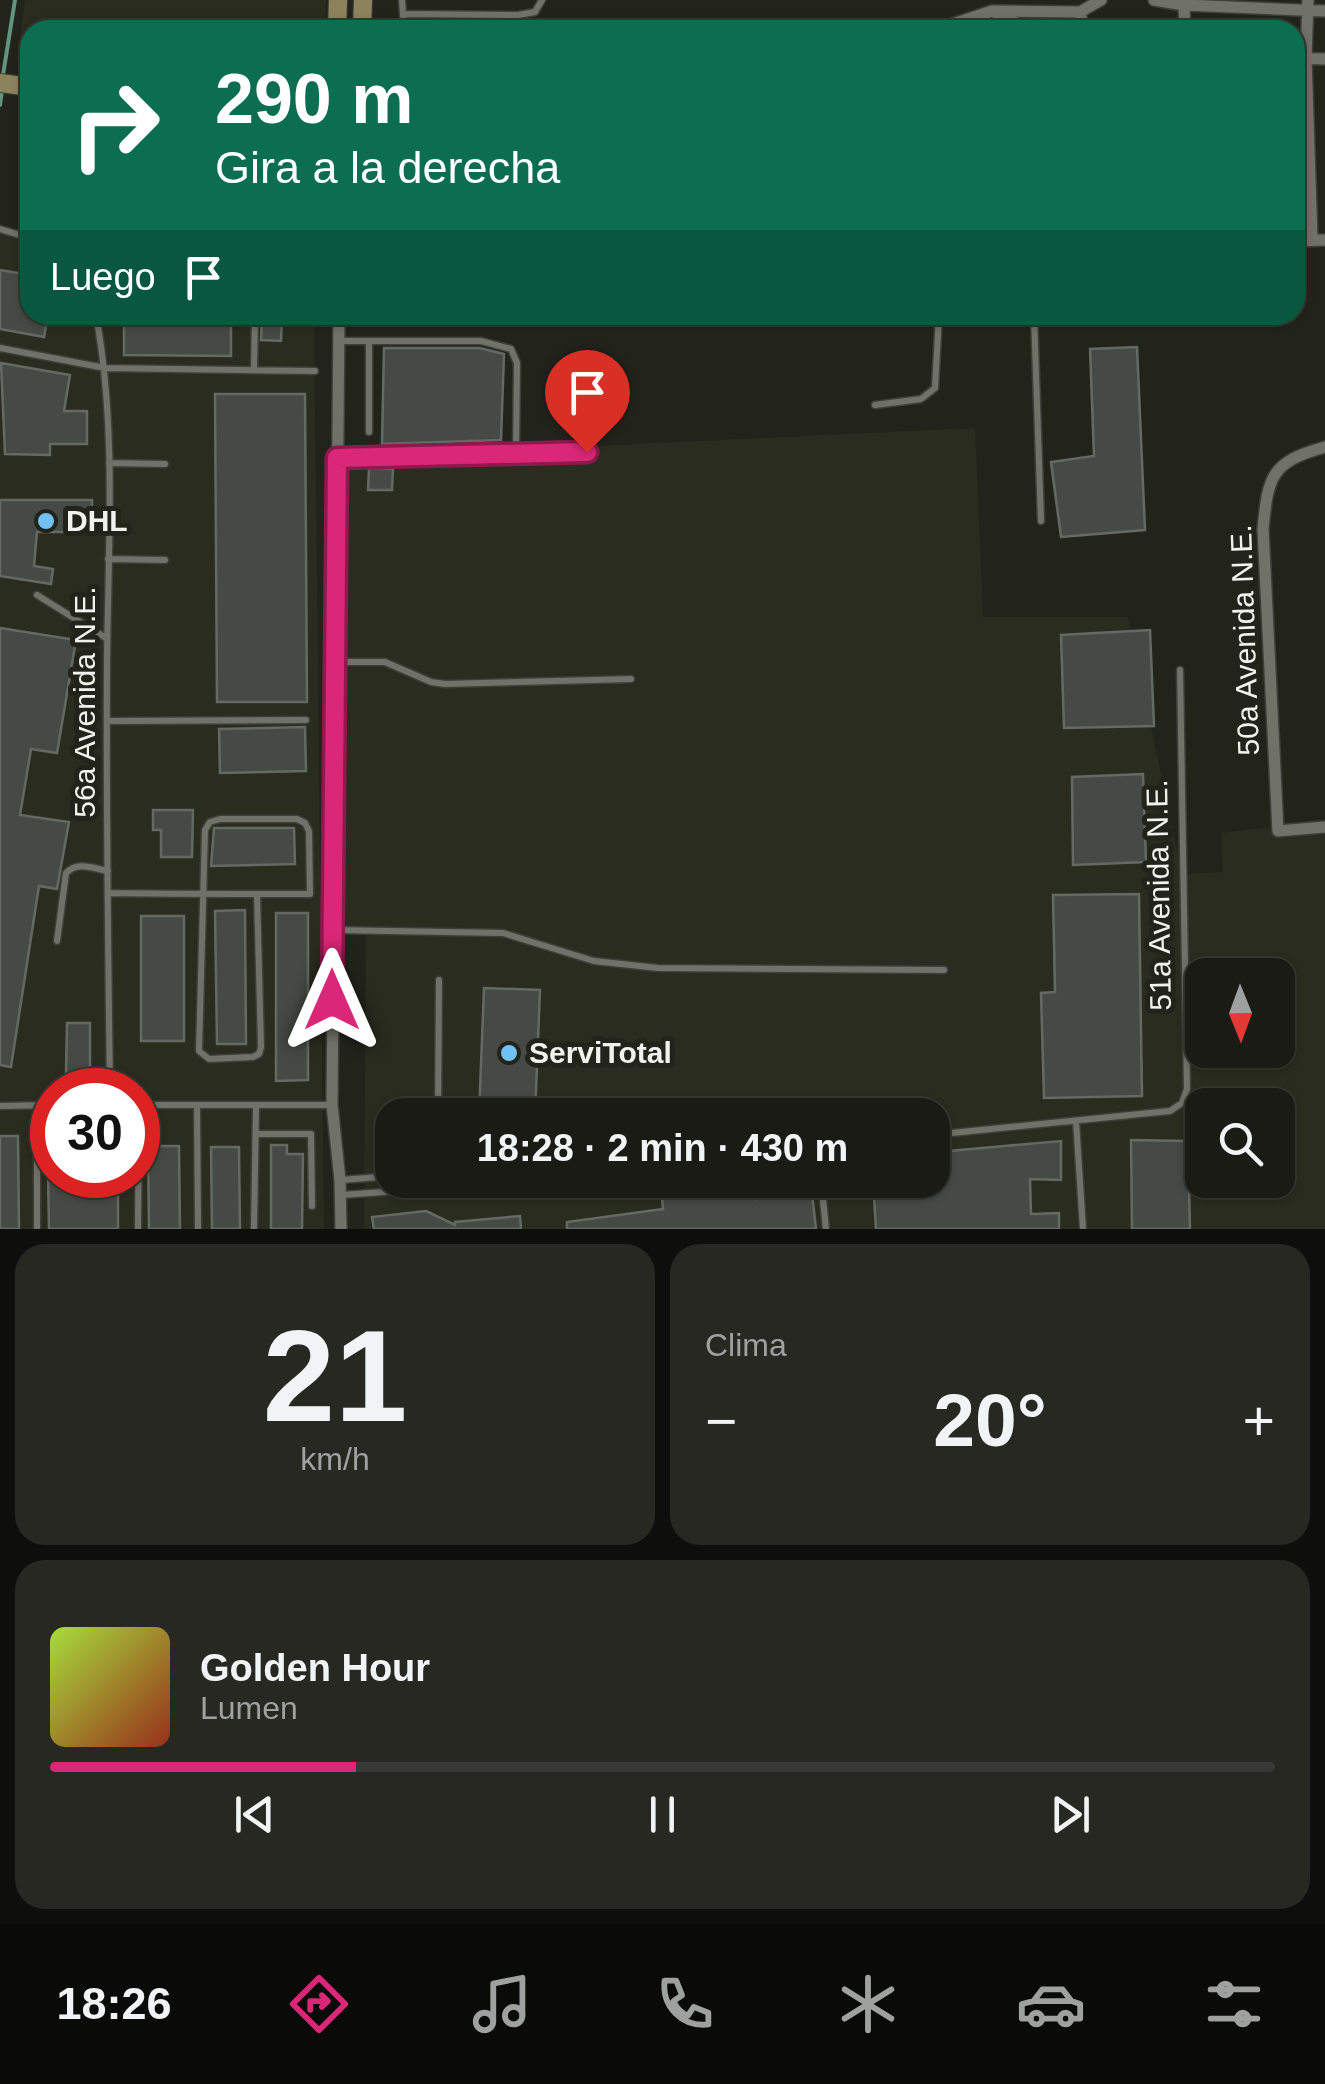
<!DOCTYPE html>
<html lang="es">
<head>
<meta charset="utf-8">
<style>
	body { margin:0; font-family:Arial,sans-serif; background:#272822; color:#f1f3f6; height:100vh; display:flex; flex-direction:column; font-size:38px; white-space:nowrap }
	* { box-sizing:border-box; margin:0 }
	p { font-size:32px; color:#9fa1a0 }
	.icon { flex:none; width:55px; height:55px; fill:none; stroke:currentColor; stroke-width:2; stroke-linecap:round; stroke-linejoin:round }
	.map { position:relative; height:1229px; overflow:hidden }
	.side { display:flex; flex-direction:column; gap:15px; padding:15px; background:#0e0f0c; flex:1 }
	.side>* { flex:none }
	.top-card { position:absolute; left:20px; top:20px; width:1285px; height:305px; border-radius:30px; box-shadow:0 2px 8px #0004,0 0 0 2px #383934; background:#0b6e4f; color:#fff; overflow:hidden }
	.needle { width:65px; rotate:179deg }
	.fabs { position:absolute; left:1185px; top:958px; display:grid; gap:20px }
	.fabs a { display:grid; place-items:center; width:110px; height:110px; border-radius:20px; background:#1a1b15; box-shadow:0 2px 8px #0004,0 0 0 2px #383934; font-size:50px }
	.speed { position:absolute; left:30px; top:1068px; display:flex; gap:20px; font-size:50px; font-weight:700; text-align:center }
	.speed>* { display:grid; place-content:center; width:130px; height:130px; border-radius:50%; background:#1a1b15; box-shadow:0 2px 8px #0004,0 0 0 2px #383934; line-height:1 }
	.speed .limit { border:15px solid #d22; background:#fff; color:#111 }
	.pin { position:absolute; display:grid; place-items:center; width:85px; height:85px; color:#fff; margin:-102px -42px; border-radius:50% 50% 50% 0; rotate:-45deg; box-shadow:0 0 10px #0007 }
	.pin .icon { rotate:45deg }
	.me { position:absolute; width:110px; margin:-55px; rotate:0deg; stroke-linejoin:round; filter:drop-shadow(0 0 8px #0008) }
	.turn { display:flex; align-items:center; gap:35px; height:210px; padding:0 30px; font-size:45px }
	.turn .icon { width:130px; height:130px; stroke-width:2.5 }
	.turn b { display:block; font-size:70px; line-height:85px }
	.then { display:flex; align-items:center; height:95px; padding:0 30px; background:#0003; gap:20px; font-size:38px }
	.big { font-size:75px; font-weight:700; line-height:1.1 }
	.side .card { flex:1; display:flex; flex-direction:column; justify-content:center; gap:15px; min-width:0; padding:0 35px; border-radius:30px; background:#272822 }
	.side .dial { align-items:center; gap:0 }
	.dial b { font-size:130px; line-height:1 }
	.song { display:flex; align-items:center; gap:30px }
	.cover { width:120px; height:120px; border-radius:15px; background:linear-gradient(135deg,hsl(80 70% 55%),hsl(10 70% 35%)) }
	.played { height:10px; border-radius:5px; background:linear-gradient(90deg,#db2777 25%,#383934 25%) }
	.keys { display:flex; justify-content:space-around; direction:ltr }
	.heat { display:flex; justify-content:space-between; align-items:center; font-size:55px; direction:ltr }
	.side .tiles { flex:1; display:grid; gap:15px; grid-template-columns:1fr 1fr }
	.card:last-child { grid-column:span 2 }
	.trip { position:absolute; left:375px; top:1098px; width:575px; height:100px; border-radius:30px; background:#1a1b15; box-shadow:0 2px 8px #0004,0 0 0 2px #383934; font-weight:700; line-height:100px; text-align:center }
	.dock { display:flex; height:160px; justify-content:space-around; align-items:center; background:#0a0b08; color:#9fa1a0 }
	.dock .icon { width:70px; height:70px }
	.dock .active { color:#db2777 }
	.dock b { font-size:45px; color:#f1f3f6 }
	.map>svg:first-child { display:block }
</style>
</head>
<body>
<div class="map">
<svg width="1325" height="1229" viewBox="0 0 1325 1229">
	<rect width="100%" height="100%" fill="#22241c"/>
	<path fill="#292c1e" fill-rule="evenodd" d="M25 0H326L325 30H30V61L17 60Z
		M0 229 30 231V315H314L324 1229H0ZM52 1090H138V1175H52Z
		M975 428 983 617H1128L1182 874 1223 872 1221 833 1325 820V1229H364L366 930H346L337 458ZM1202 975H1278V1050H1202ZM1202 1105H1278V1180H1202ZM392 1115H932V1180H392Z"/>
	<g fill="none" stroke-linecap="round" stroke-linejoin="round">
		<path stroke="#629480" stroke-width="4" d="M3 75 15 0
			M0 105 2 90"/>
	</g>
	<path fill="#454b44" stroke="#646a63" stroke-width="2.5" d="M0 270 30 275V315H48L44 337 0 329Z
		M124 315H231V356L124 355Z
		M262 315H282L281 341 261 340Z
		M1137 347 1145 530 1061 537 1051 462 1094 456 1090 349Z
		M384 348H480L504 354 501 440 382 444Z
		M1 363 70 375 64 411H87V444H50V455L5 454Z
		M215 394H305L307 702H217Z
		M369 468 393 469 392 490H368Z
		M0 500H92V532H37L34 566 53 569 51 584 0 576Z
		M0 628 76 640 57 753 31 749 20 815 69 822 57 889 39 886 11 1067 0 1065Z
		M1150 630 1154 726 1064 728 1061 635Z
		M305 727 306 771 220 773 219 729Z
		M1143 774 1146 862 1073 865 1072 777Z
		M153 810H193L192 857H161V830H153Z
		M214 828H294L295 864 211 866Z
		M1139 894 1142 1096 1044 1098 1041 993 1055 992 1053 895Z
		M245 910 246 1044H217L215 911Z
		M276 913H308V1080L276 1081Z
		M141 916H184V1041H141Z
		M484 988 540 990 535 1115H479Z
		M67 1023H90V1073H66Z
		M0 1136H18L19 1229H0Z
		M1131 1140 1188 1141 1190 1229H1132Z
		M1061 1141V1180L1030 1179 1031 1214 1059 1213V1229H876L873 1180H932V1165H938V1152Z
		M271 1145H287V1154H303L302 1229H271Z
		M148 1146H179L180 1229H149Z
		M211 1147H239L240 1229H212Z
		M48 1175H118V1229H49Z
		M798 1184H811L816 1229H567V1222L663 1209 662 1198 755 1188 756 1199 800 1193Z
		M426 1211 455 1225V1222L520 1216 521 1229H374L372 1217Z"/>
	<g fill="none" stroke-linecap="round" stroke-linejoin="round">
		<g stroke="#3e3f3a" stroke-width="9">
			<path id="lane" d="M402 0 403 14 518 15 535 12 542 0
				M403 14 404 30
				M0 229 30 238
				M96 315C117 429 108 548 107 664 106 806 108 948 110 1090
				M1034 315 1041 521
				M341 341H481L511 349 517 363 516 454
				M369 341V432
				M0 348 105 368 315 371
				M254 370 255 315
				M875 405 921 399 935 388 939 315
				M339 458 587 452
				M109 463 165 464
				M108 559 165 560
				M37 595 106 638
				M336 662H385L431 682 445 684 631 679
				M107 721 306 720
				M108 893C175 894 243 894 310 894L309 831 305 823 297 819H220L210 822 205 830 199 1051 209 1059 253 1057 259 1054 261 1047 257 894
				M334 930 503 933 594 961 658 968 944 970
				M57 941 66 873C78 861 92 868 108 871
				M37 1105V1229
				M138 1105H331
				M0 1106 52 1105
				M197 1106 198 1229
				M438 1115 439 980
				M1076 1121 1083 1229
				M256 1134H311L312 1206
				M932 1135 1170 1111 1182 1103 1187 1089 1180 670
				M341 1180 392 1176
				M821 1180 826 1229
				M342 1195 411 1190 425 1183 478 1180
				M138 1229 139 1105
				M254 1229 256 1106"/>
		</g>
		<g stroke="#3e3f3a" stroke-width="14">
			<path id="street" d="M1154 0 1184 5 1325 11
				M1308 0 1306 58 1312 240
				M1184 5 1185 30
				M1080 12 1083 30
				M996 13 1016 23 1021 30
				M935 30 992 11 1080 12 1101 0
				M1295 58 1325 59
				M1295 241 1325 240
				M339 315 332 1105 340 1180 341 1229
				M1325 447C1271 462 1268 476 1263 529L1278 831 1325 827"/>
		</g>
		<g stroke="#3e3f3a" stroke-width="20">
			<path id="secondary" d="M337 30 338 0
				M362 30 363 0
				M0 83 30 87"/>
		</g>
		<use href="#lane" stroke="#707269" stroke-width="6"/>
		<use href="#street" stroke="#707269" stroke-width="11"/>
		<use href="#secondary" stroke="#8c835d" stroke-width="18"/>
	</g>
	<g fill="none" stroke-linecap="round" stroke-linejoin="round">
		<g stroke="#8e194d" stroke-width="25">
			<path id="route" d="M332 1000 337 458 587 452"/>
		</g>
		<use href="#route" stroke="#db2777" stroke-width="18"/>
	</g>
	<g fill="#71c1f5" stroke="#22241c" stroke-width="4">
		<circle cx="46" cy="521" r="10"/>
		<circle cx="509" cy="1053" r="10"/>
	</g>
	<g text-anchor="middle" stroke-width="10" stroke-linejoin="round" paint-order="stroke">
		<g font-size="30" font-weight="bold" fill="#f1f2ed" stroke="#22241c" text-anchor="start">
			<text x="66" y="531">DHL</text>
			<text x="529" y="1063">ServiTotal</text>
		</g>
		<g font-size="30" fill="#f1f2ed" stroke="#22241c">
			<text transform="translate(1245 640) rotate(-92)" y="10">50a Avenida N.E.</text>
			<text transform="translate(85 702) rotate(-90)" y="10">56a Avenida N.E.</text>
			<text transform="translate(1159 895) rotate(-91)" y="10">51a Avenida N.E.</text>
		</g>
	</g>
</svg>
<div class="fabs">
<a><svg class="needle" viewBox="-14 -14 28 28"><path d="M0-13l5 13h-10z" fill="#e53935"/><path d="M0 13l5-13h-10z" fill="#9fa1a0"/></svg></a>
<a><svg class="icon" aria-label="search" viewBox="0 0 24 24"><circle cx="10" cy="10" r="6"/><path d="M15 15l6 6"/></svg></a>
</div>
<div class="speed"><div class="limit">30</div></div>
<div class="pin" style="left:587px;top:452px;background:#d93025"><svg class="icon" aria-label="arrive" viewBox="0 0 24 24"><path d="M6 21V4h12l-3 4 3 4H6"/></svg></div>
<svg class="me" style="left:332px;top:1000px" viewBox="-20 -20 40 40"><path d="M0-17L14 15 0 8-14 15z" fill="#db2777" stroke="#fff" stroke-width="4"/></svg>
<div class="trip">18:28 · 2 min · 430 m</div>
<div class="top-card">
<div class="turn"><svg class="icon" aria-label="right" viewBox="0 0 24 24"><path d="M7 20v-9h11M14 6l5 5-5 5"/></svg><div><b>290 m</b>Gira a la derecha</div></div>
<div class="then">Luego<svg class="icon" aria-label="arrive" viewBox="0 0 24 24"><path d="M6 21V4h12l-3 4 3 4H6"/></svg></div>
</div>
</div>
<section class="side">
<div class="tiles">
<div class="card dial"><b>21</b><p>km/h</p></div>
<div class="card"><p>Clima</p>
<div class="heat"><a>−</a><b class="big">20°</b><a>+</a></div>
</div>
<div class="card">
<div class="song"><i class="cover"></i><div><b>Golden Hour</b><p>Lumen</p></div></div>
<div class="played"></div>
<div class="keys"><svg class="icon" aria-label="previous" viewBox="0 0 24 24"><path d="M18 5L8 12l10 7zM5 5v14"/></svg><svg class="icon" aria-label="pause" viewBox="0 0 24 24"><path d="M8 5v14M16 5v14"/></svg><svg class="icon" aria-label="next" viewBox="0 0 24 24"><path d="M6 5l10 7-10 7zM19 5v14"/></svg></div>
</div>
</div>
</section>
<nav class="dock">
<b>18:26</b>
<svg class="icon active" aria-label="directions" viewBox="0 0 24 24"><path d="M12 3l9 9-9 9-9-9zM9 14v-3h6M13 9l2 2-2 2"/></svg>
<svg class="icon" aria-label="music" viewBox="0 0 24 24"><path d="M9 18V5l10-2v13"/><circle cx="6" cy="18" r="3"/><circle cx="16" cy="16" r="3"/></svg>
<svg class="icon" aria-label="phone" viewBox="0 0 24 24"><path d="M5 4h4l2 5-3 2q2 4 5 5l2-3 5 2v4C11 20 4 13 5 4z"/></svg>
<svg class="icon" aria-label="climate" viewBox="0 0 24 24"><path d="M12 3v18M4 7l16 10M4 17L20 7"/></svg>
<svg class="icon" aria-label="car" viewBox="0 0 24 24"><path d="M5 17H2v-5l4-1 3-4h7l3 4 3 1v5h-3M9 17h6M6 11h13"/><circle cx="7" cy="17" r="2"/><circle cx="17" cy="17" r="2"/></svg>
<svg class="icon" aria-label="filters" viewBox="0 0 24 24"><path d="M4 7h16M4 17h16"/><circle cx="9" cy="7" r="2"/><circle cx="15" cy="17" r="2"/></svg>
</nav>
</body>
</html>
